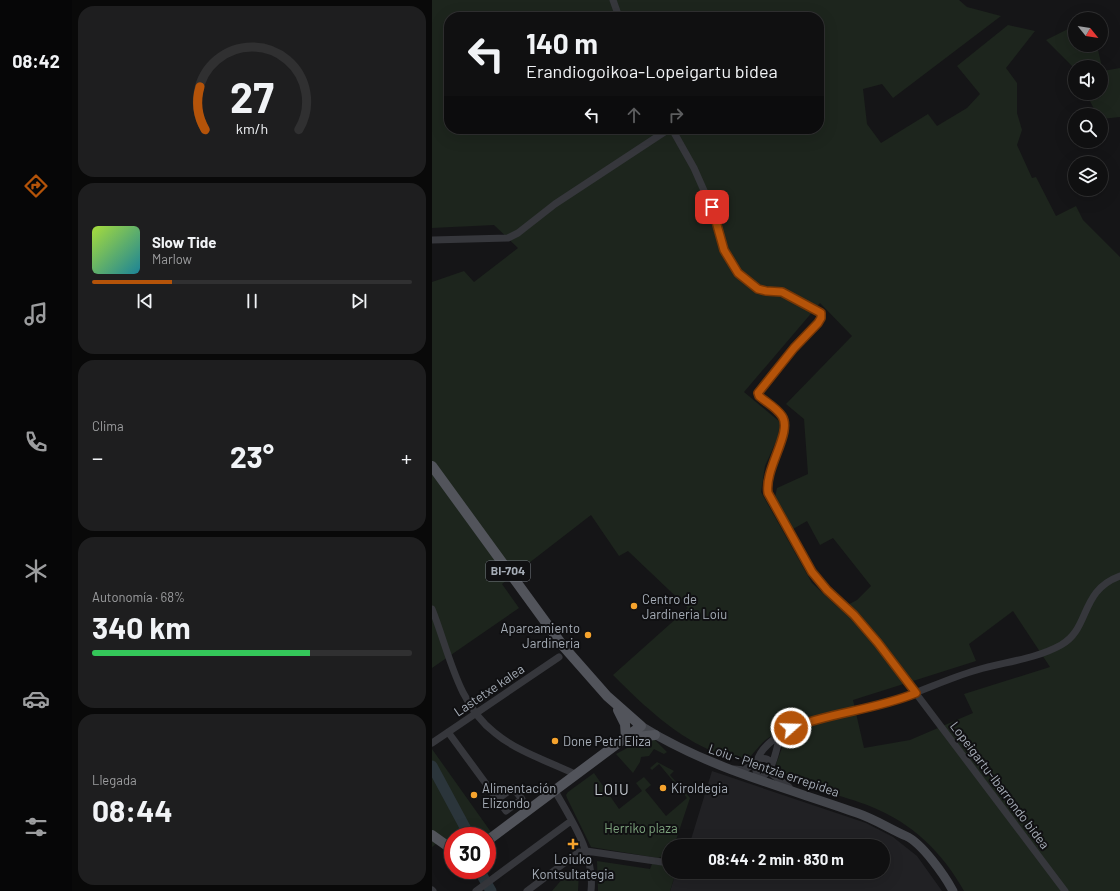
<!DOCTYPE html>
<html lang="es">
<head>
<meta charset="utf-8">
<style>
	body { margin:0; font-family:Barlow,sans-serif; background:#1e1e1f; color:#f1f3f6; height:100vh; display:flex; flex-direction:column; font-size:15px; white-space:nowrap }
	* { box-sizing:border-box; margin:0 }
	p { font-size:13px; color:#9c9d9f }
	.icon { flex:none; width:22px; height:22px; fill:none; stroke:currentColor; stroke-width:2; stroke-linecap:round; stroke-linejoin:round }
	.map { position:relative; flex:1; overflow:hidden }
	.drawer { display:flex; flex-direction:column; gap:6px; padding:6px; background:#090909; width:360px }
	.drawer>* { flex:none }
	.guide { position:absolute; left:12px; top:12px; width:380px; height:122px; border-radius:16px; box-shadow:0 4px 16px #0002,0 0 0 1px #303031; background:#101011; color:#f1f3f6; overflow:hidden }
	.needle { width:26px; rotate:120deg }
	.tools { position:absolute; left:636px; top:12px; display:grid; gap:8px }
	.tools a { display:grid; place-items:center; width:40px; height:40px; border-radius:50%; background:#101011; box-shadow:0 4px 16px #0002,0 0 0 1px #303031; font-size:20px }
	.speed { position:absolute; left:12px; top:827px; display:flex; gap:8px; font-size:20px; font-weight:700; text-align:center }
	.speed>* { display:grid; place-content:center; width:52px; height:52px; border-radius:50%; background:#101011; box-shadow:0 4px 16px #0002,0 0 0 1px #303031; line-height:1 }
	.speed .limit { border:6px solid #d22; background:#fff; color:#111 }
	.pin { position:absolute; display:grid; place-items:center; width:34px; height:34px; color:#fff; margin:-17px; border-radius:8px; box-shadow:0 2px 6px #0006 }
	.me { position:absolute; width:44px; margin:-22px; rotate:70deg; stroke-linejoin:round; filter:drop-shadow(0 0 3px #0008) }
	.turn { display:flex; align-items:center; gap:14px; height:84px; padding:0 16px; font-size:18px }
	.turn .icon { width:52px; height:52px; stroke-width:2.5 }
	.turn b { display:block; font-size:28px; line-height:34px }
	.lanes { display:flex; align-items:center; height:38px; padding:0 16px; background:#0003; justify-content:center; gap:20px; direction:ltr }
	.lanes .off { opacity:.35 }
	.big { font-size:30px; font-weight:700; line-height:1.1 }
	.drawer .tile { flex:1; display:flex; flex-direction:column; justify-content:center; gap:6px; min-width:0; padding:0 14px; border-radius:16px; background:#1e1e1f }
	.drawer .dial { align-items:center; gap:0 }
	.dial svg { height:104px; overflow:visible; fill:none; stroke:#303031; stroke-width:7; stroke-linecap:round; text-anchor:middle }
	.dial text { fill:#f1f3f6; stroke:none }
	.song { display:flex; align-items:center; gap:12px }
	.cover { width:48px; height:48px; border-radius:6px; background:linear-gradient(135deg,hsl(80 70% 55%),hsl(190 70% 35%)) }
	.played { height:4px; border-radius:2px; background:linear-gradient(90deg,#b45309 25%,#303031 25%) }
	.keys { display:flex; justify-content:space-around; direction:ltr }
	.heat { display:flex; justify-content:space-between; align-items:center; font-size:22px; direction:ltr }
	.charge { height:6px; border-radius:3px; background:linear-gradient(90deg,#34c759 68%,#303031 0) }
	.trip { position:absolute; left:230px; top:839px; width:228px; height:40px; border-radius:20px; background:#101011; box-shadow:0 4px 16px #0002,0 0 0 1px #303031; font-weight:700; line-height:40px; text-align:center }
	main { display:flex; flex:1; min-height:0 }
	.tabs { display:flex; flex-direction:column; width:72px; justify-content:space-around; align-items:center; background:#060607; color:#9c9d9f }
	.tabs .icon { width:28px; height:28px }
	.tabs .on { color:#b45309 }
	.tabs b { font-size:18px; color:#f1f3f6 }
	.map>svg:first-child { display:block }
</style>
</head>
<body>
<main>
<nav class="tabs">
<b>08:42</b>
<svg class="icon on" aria-label="directions" viewBox="0 0 24 24"><path d="M12 3l9 9-9 9-9-9zM9 14v-3h6M13 9l2 2-2 2"/></svg>
<svg class="icon" aria-label="music" viewBox="0 0 24 24"><path d="M9 18V5l10-2v13"/><circle cx="6" cy="18" r="3"/><circle cx="16" cy="16" r="3"/></svg>
<svg class="icon" aria-label="phone" viewBox="0 0 24 24"><path d="M5 4h4l2 5-3 2q2 4 5 5l2-3 5 2v4C11 20 4 13 5 4z"/></svg>
<svg class="icon" aria-label="climate" viewBox="0 0 24 24"><path d="M12 3v18M4 7l16 10M4 17L20 7"/></svg>
<svg class="icon" aria-label="car" viewBox="0 0 24 24"><path d="M5 17H2v-5l4-1 3-4h7l3 4 3 1v5h-3M9 17h6M6 11h13"/><circle cx="7" cy="17" r="2"/><circle cx="17" cy="17" r="2"/></svg>
<svg class="icon" aria-label="filters" viewBox="0 0 24 24"><path d="M4 7h16M4 17h16"/><circle cx="9" cy="7" r="2"/><circle cx="15" cy="17" r="2"/></svg>
</nav>
<section class="drawer">
<div class="tile dial"><svg viewBox="0 0 100 80">
<path d="M14 69A42 42 0 1 1 86 69"/>
<path d="M14 69A42 42 0 0 1 10 36" stroke="#b45309"/>
<text x="50" y="56" font-size="32" font-weight="700">27</text>
<text x="50" y="72" font-size="11">km/h</text>
</svg></div>
<div class="tile">
<div class="song"><i class="cover"></i><div><b>Slow Tide</b><p>Marlow</p></div></div>
<div class="played"></div>
<div class="keys"><svg class="icon" aria-label="previous" viewBox="0 0 24 24"><path d="M18 5L8 12l10 7zM5 5v14"/></svg><svg class="icon" aria-label="pause" viewBox="0 0 24 24"><path d="M8 5v14M16 5v14"/></svg><svg class="icon" aria-label="next" viewBox="0 0 24 24"><path d="M6 5l10 7-10 7zM19 5v14"/></svg></div>
</div>
<div class="tile"><p>Clima</p>
<div class="heat"><a>−</a><b class="big">23°</b><a>+</a></div>
</div>
<div class="tile"><p>Autonomía · 68%</p><b class="big">340 km</b><div class="charge"></div></div>
<div class="tile"><p>Llegada</p><b class="big">08:44</b></div>
</section>
<div class="map">
<svg width="688" height="891" viewBox="0 0 688 891">
	<rect width="100%" height="100%" fill="#151517"/>
	<path fill="#212124" d="M280 771 434 823 461 837 485 856 510 891H238L244 872H451V846H257Z"/>
	<path fill="#1d251d" fill-rule="evenodd" d="M0 0H527L535 7 569 16 461 98 450 84 431 89 435 124 449 143 496 114 505 126 535 108 548 94 525 66 576 25 603 31 574 68 585 83V113L590 130 585 145 600 178 604 177 624 216 644 206 651 220 688 257V891H532C511 853 480 823 440 807 413 795 360 787 344 764L353 740 359 733C333 734 334 740 317 758 267 760 214 708 181 675L256 608 196 551 187 556 159 515 70 584 87 608 0 668V282L32 271 42 282 86 248 62 225 0 228ZM17 17H387V129H17ZM388 303 420 336 354 404 372 419 376 474 345 488 343 497 361 529 375 521 388 545 401 538 439 586 425 600 408 609 380 583 329 492 333 466 346 437 348 422 312 392ZM581 611 618 667 532 694 541 713 478 740 432 748 421 700 544 661 537 644Z
		M642 26 643 45H661L666 50 671 71 688 68V117L669 119V115H665L654 93H669V67H643V69L614 40Z
		M210 740H223L235 752 232 754 222 749 217 756 209 757 208 762 201 773 184 754Z
		M0 749 59 832 54 836H21V843L12 838 0 847Z
		M225 762 242 771 238 775 258 798 243 843 241 846H237V851L231 856 226 858 159 847 135 798 134 795 136 792 162 773 187 809 210 791 204 783 212 777 219 785 213 790 234 816 255 798 227 764 220 770 218 768Z
		M165 861 218 869 220 864 237 866V872H244L238 891H166Z
		M142 867 147 871 146 891H120L138 870Z"/>
	<g fill="none" stroke-linecap="round" stroke-linejoin="round">
		<path stroke="#2b353b" stroke-width="11" d="M0 766 35 831
			M47 870 59 891"/>
		<path stroke="#36373c" stroke-width="7" d="M181 0 187 17
			M240 129 262 168 285 220 292 249 306 273 326 289 334 291 350 292 389 313V318L362 348 326 393 327 396C335 404 346 408 352 418 361 435 331 469 335 491 337 502 347 511 352 520 361 537 368 555 379 571 391 588 408 600 422 615 430 624 438 633 446 643L633 891
			M0 240 76 238 86 233 123 204 237 129
			M0 609C17 651 25 704 63 733 86 752 118 762 145 775
			M16 732 74 811 90 799 81 788 66 799
			M349 734C378 716 412 714 444 706 479 697 510 680 545 670 572 662 604 659 629 645 659 628 647 591 688 576
			M349 734C343 750 343 772 326 779 318 759 333 745 349 734Z
			M0 743 127 657
			M302 769C305 769 309 770 312 769 323 767 328 752 339 762L340 774 357 787
			M123 791C140 821 163 855 159 891
			M0 890 1 891
			M44 891 139 821
			M95 891 147 852 154 851 237 863"/>
		<path stroke="#44464c" stroke-width="9" d="M209 726C276 768 352 787 425 813 443 819 458 829 474 836 490 843 513 876 521 891"/>
		<path stroke="#52545b" stroke-width="10" d="M0 466 131 646 175 696 209 726 55 841
			M186 710 193 724 194 738
			M196 738 223 735
			M0 835 21 850"/>
	</g>
	<g fill="none" stroke-linecap="round" stroke-linejoin="round">
		<g stroke="#753606" stroke-width="10">
			<path id="route" d="M280 207 292 250 306 273 326 289 334 291 350 292 389 313V318L386 323 362 348 326 393 327 396C335 403 344 407 350 416 361 432 332 469 336 493L380 572 395 590 422 615 446 643 484 693C443 710 400 712 359 728"/>
		</g>
		<use href="#route" stroke="#b45309" stroke-width="7"/>
	</g>
	<g fill="#f6a32d" stroke="#101012" stroke-width="1.5">
		<circle cx="202" cy="606" r="4"/>
		<circle cx="156" cy="635" r="4"/>
		<circle cx="123" cy="741" r="4"/>
		<circle cx="231" cy="788" r="4"/>
		<circle cx="42" cy="795" r="4"/>
		<path d="M139 838h4v4h4v4h-4v4h-4v-4h-4v-4h4z"/>
	</g>
	<g text-anchor="middle" stroke-width="4" stroke-linejoin="round" paint-order="stroke">
		<rect fill="#101012" stroke="#797e86" stroke-width="1" x="54" y="561" width="44" height="20" rx="3"/>
		<g font-size="12" font-weight="bold" fill="#a6adb7">
			<text x="76" y="575">BI-704</text>
		</g>
		<g font-size="13" fill="#a6adb7" stroke="#101012" text-anchor="start">
			<text x="210" y="604">Centro de<tspan x="210" dy="15">Jardineria Loiu</tspan></text>
			<text x="148" y="633" text-anchor="end">Aparcamiento<tspan x="148" dy="15">Jardineria</tspan></text>
			<text x="131" y="746">Done Petri Eliza</text>
			<text x="50" y="793">Alimentación<tspan x="50" dy="15">Elizondo</tspan></text>
			<text x="239" y="793">Kiroldegia</text>
			<text x="141" y="864" text-anchor="middle">Loiuko<tspan x="141" dy="15">Kontsultategia</tspan></text>
		</g>
		<g font-size="13" fill="#a6adb7" stroke="#101012">
			<text transform="translate(57 690) rotate(-34)" y="5">Lastetxe kalea</text>
			<text transform="translate(342 770) rotate(19)" y="5">Loiu - Plentzia errepidea</text>
			<text transform="translate(568 785) rotate(53)" y="5">Lopeigartu-Ibarrondo bidea</text>
		</g>
		<g font-size="13" fill="#7da37d" stroke="#101012">
			<text x="209" y="833">Herriko plaza</text>
		</g>
		<g font-size="15" letter-spacing="1" fill="#c7ccd3" stroke="#101012">
			<text x="180" y="795">LOIU</text>
		</g>
	</g>
</svg>
<div class="tools">
<a><svg class="needle" viewBox="-14 -14 28 28"><path d="M0-13l5 13h-10z" fill="#e53935"/><path d="M0 13l5-13h-10z" fill="#9c9d9f"/></svg></a>
<a><svg class="icon" aria-label="sound" viewBox="0 0 24 24"><path d="M4 9h4l5-4v14l-5-4H4zM17 9q2 3 0 6"/></svg></a>
<a><svg class="icon" aria-label="search" viewBox="0 0 24 24"><circle cx="10" cy="10" r="6"/><path d="M15 15l6 6"/></svg></a>
<a><svg class="icon" aria-label="layers" viewBox="0 0 24 24"><path d="M12 4l9 5-9 5-9-5zM3 14l9 5 9-5"/></svg></a>
</div>
<div class="speed"><div class="limit">30</div></div>
<div class="pin" style="left:280px;top:207px;background:#d93025"><svg class="icon" aria-label="arrive" viewBox="0 0 24 24"><path d="M6 21V4h12l-3 4 3 4H6"/></svg></div>
<svg class="me" style="left:359px;top:728px" viewBox="-20 -20 40 40"><circle r="17" fill="#b45309" stroke="#fff" stroke-width="3"/><path d="M0-11L8 9 0 5-8 9z" fill="#fff"/></svg>
<div class="trip">08:44 · 2 min · 830 m</div>
<div class="guide">
<div class="turn"><svg class="icon" aria-label="left" viewBox="0 0 24 24"><path d="M17 20v-9H6M10 6l-5 5 5 5"/></svg><div><b>140 m</b>Erandiogoikoa-Lopeigartu bidea</div></div>
<div class="lanes"><svg class="icon" aria-label="left" viewBox="0 0 24 24"><path d="M17 20v-9H6M10 6l-5 5 5 5"/></svg><svg class="icon off" aria-label="ahead" viewBox="0 0 24 24"><path d="M12 20V5M6 11l6-6 6 6"/></svg><svg class="icon off" aria-label="right" viewBox="0 0 24 24"><path d="M7 20v-9h11M14 6l5 5-5 5"/></svg></div>
</div>
</div>
</main>
</body>
</html>
